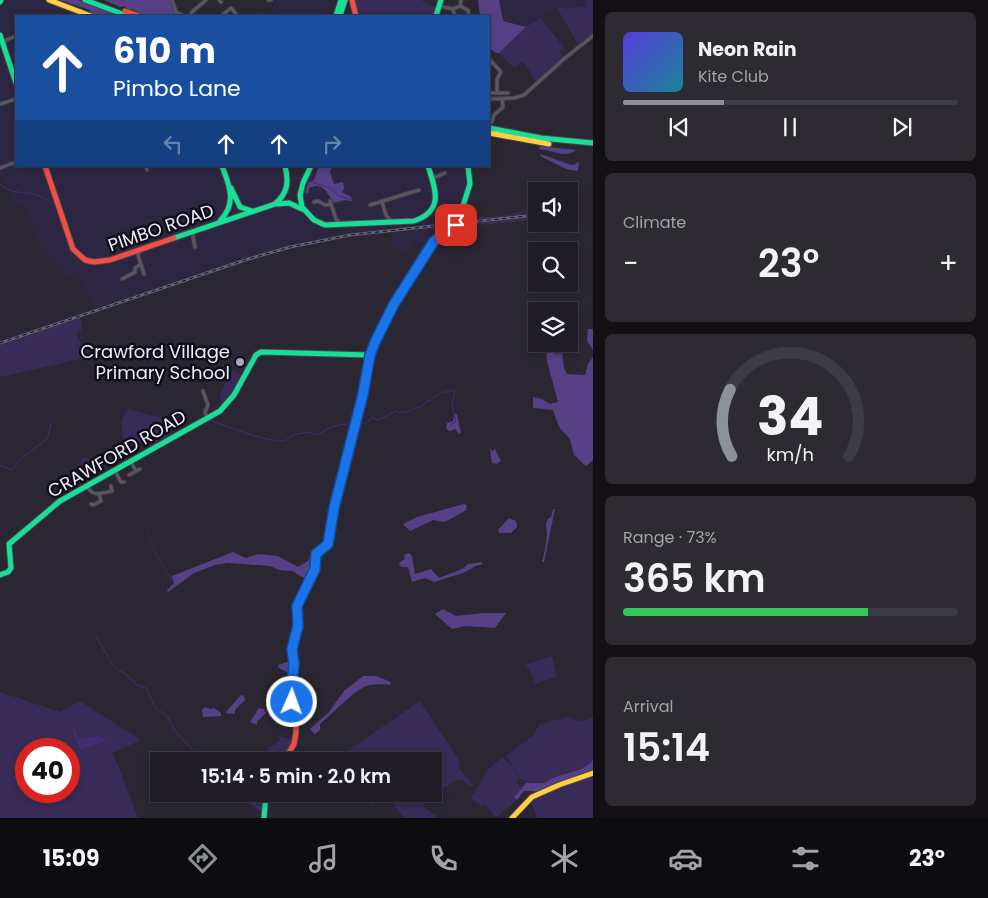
<!DOCTYPE html>
<html lang="en">
<head>
<meta charset="utf-8">
<style>
	body { margin:0; font-family:Poppins,sans-serif; background:#2d2a32; color:#f1f3f6; height:100vh; display:flex; flex-direction:column; font-size:19px; white-space:nowrap }
	* { box-sizing:border-box; margin:0 }
	p { font-size:16px; color:#a2a2a7 }
	.icon { flex:none; width:28px; height:28px; fill:none; stroke:currentColor; stroke-width:2; stroke-linecap:round; stroke-linejoin:round }
	.map { position:relative; flex:1; overflow:hidden }
	.sheet { display:flex; flex-direction:column; gap:12px; padding:12px; background:#121015; width:395px }
	.sheet>* { flex:none }
	.guide { position:absolute; left:15px; top:15px; width:475px; height:152px; border-radius:0px; box-shadow:0 2px 8px #0003,0 0 0 1px #3d3b43; background:#1a4fa0; color:#fff; overflow:hidden }
	.tools { position:absolute; left:528px; top:182px; display:grid; gap:10px }
	.tools a { display:grid; place-items:center; width:50px; height:50px; border-radius:0px; background:#201d26; box-shadow:0 2px 8px #0003,0 0 0 1px #3d3b43; font-size:25px }
	.speed { position:absolute; left:15px; top:738px; display:flex; gap:10px; font-size:25px; font-weight:700; text-align:center }
	.speed>* { display:grid; place-content:center; width:65px; height:65px; border-radius:50%; background:#201d26; box-shadow:0 2px 8px #0003,0 0 0 1px #3d3b43; line-height:1 }
	.speed .limit { border:8px solid #d22; background:#fff; color:#111 }
	.pin { position:absolute; display:grid; place-items:center; width:42px; height:42px; color:#fff; margin:-21px; border-radius:10px; box-shadow:0 2px 8px #0006 }
	.me { position:absolute; width:55px; margin:-28px; rotate:2deg; stroke-linejoin:round; filter:drop-shadow(0 0 4px #0008) }
	.turn { display:flex; align-items:center; gap:18px; height:105px; padding:0 15px; font-size:22px }
	.turn .icon { width:65px; height:65px; stroke-width:2.5 }
	.turn b { display:block; font-size:35px; line-height:42px }
	.lanes { display:flex; align-items:center; height:48px; padding:0 15px; background:#0003; justify-content:center; gap:25px; direction:ltr }
	.lanes .off { opacity:.35 }
	.big { font-size:38px; font-weight:600; line-height:1.1 }
	.sheet .widget { flex:1; display:flex; flex-direction:column; justify-content:center; gap:8px; min-width:0; padding:0 18px; border-radius:8px; background:#2d2a32 }
	.sheet .dial { align-items:center; gap:0 }
	.dial svg { height:130px; overflow:visible; fill:none; stroke:#3d3b43; stroke-width:7; stroke-linecap:round; text-anchor:middle }
	.dial text { fill:#f1f3f6; stroke:none }
	.song { display:flex; align-items:center; gap:15px }
	.cover { width:60px; height:60px; border-radius:8px; background:linear-gradient(135deg,hsl(250 70% 55%),hsl(190 70% 35%)) }
	.played { height:5px; border-radius:2px; background:linear-gradient(90deg,#8c9099 30%,#3d3b43 30%) }
	.keys { display:flex; justify-content:space-around; direction:ltr }
	.heat { display:flex; justify-content:space-between; align-items:center; font-size:28px; direction:ltr }
	.charge { height:8px; border-radius:4px; background:linear-gradient(90deg,#34c759 73%,#3d3b43 0) }
	.trip { position:absolute; left:150px; top:752px; width:292px; height:50px; border-radius:0px; background:#201d26; box-shadow:0 2px 8px #0003,0 0 0 1px #3d3b43; font-weight:600; line-height:50px; text-align:center }
	.menu { display:flex; height:80px; justify-content:space-around; align-items:center; background:#0d0c0f; color:#a2a2a7 }
	.menu .icon { width:35px; height:35px }
	.menu .on { color:#8c9099 }
	.menu b { font-size:22px; color:#f1f3f6 }
	main { display:flex; flex:1; min-height:0 }
	.map>svg:first-child { display:block }
</style>
</head>
<body>
<main>
<div class="map">
<svg width="593" height="818" viewBox="0 0 593 818">
	<rect width="100%" height="100%" fill="#2a2733"/>
	<path fill="#2d2642" d="M0 0H57L99 16H16V166H282L287 181 283 201 298 209 313 225 326 229 328 232 322 235 352 229 408 225 461 217H495L536 208V220L435 229V233L429 234V237L434 239 431 244 426 241 414 242 411 252 394 251 391 234 323 243 275 254 185 282 122 304 99 314 98 311 0 344V339L95 307 80 278H68L42 254 27 209 16 203 0 174Z
		M274 0H329L330 4 324 16H273Z
		M498 0H586L587 7 557 8 526 27 503 21 502 8Z
		M315 166H465L467 172V183L458 211 413 218 327 223 320 222 314 219 305 206 303 199 304 188Z
		M236 349 250 358 244 376 229 367Z"/>
	<path fill="#392b57" fill-rule="evenodd" d="M354 0H421L437 8 435 16H357Z
		M586 0H593V36L579 46 557 8 587 7Z
		M541 18 564 48 560 52 565 57 537 83 523 61 514 68 499 53 526 27Z
		M536 208V213L459 222 461 217H495Z
		M536 216V220L455 227 457 224Z
		M80 318 82 323 81 330 76 335 90 357 0 377V344Z
		M232 370 244 376 234 395 222 408 220 395Z
		M127 409 160 417 173 437 153 449 150 445 145 447 142 442 139 443 137 440 124 448 121 422Z
		M83 457H88L92 465 97 463 100 469 73 484 76 493 66 498Z
		M132 489 153 548 170 577 172 576 173 584 152 548Z
		M552 656 556 674 558 676 536 684 526 664Z
		M0 692 60 712 80 701 141 740 113 753 138 818H0ZM73 728 78 739 95 735 80 750ZM26 749H69V791H26Z
		M420 701 460 762 458 767 474 785 473 787 461 780H455L428 800 423 807 439 818H405L384 794H434V761H333Z
		M569 716C579 722 583 724 593 716V760L587 768 554 777 546 783H526L520 778 506 756 533 736 539 725Z
		M279 736 294 740 283 761H257L254 757 257 754C265 753 272 745 280 740Z
		M502 758 510 764 520 779 517 782 522 788 514 797 517 800 496 818 485 804 482 806 471 798 488 769Z
		M593 773V818H537L533 806 529 801 532 797Z
		M239 794H265L263 814 246 801 236 798Z
		M357 794H381L372 805Z"/>
	<path fill="#564086" d="M60 0H79L119 16H96L90 14V10Z
		M104 0H171L175 12 181 16H146L132 9 131 10 125 8 126 6 120 7Z
		M478 0H499L503 21 526 27 499 53H496L489 48V16H480Z
		M540 146 576 150C567 159 551 150 539 149Z
		M541 154 568 164 573 165 579 162 578 171 566 169 540 156Z
		M319 166H332L330 172 334 184 343 182 344 189 342 192 351 197 352 201 345 200 334 203C327 193 323 181 309 188L308 194 305 192 308 183 314 180Z
		M588 329H593V350L587 341Z
		M545 344H552L555 354 562 353 564 368 567 374 585 375 588 364 593 357V460L586 466 574 455 570 439 559 427 553 410 533 408V397L542 399 550 404 558 402 547 361Z
		M457 414 461 433 459 434 455 429 450 431 446 429 447 423 453 421 454 415Z
		M490 449 493 451 495 449 501 461 497 464 492 463Z
		M464 504 467 505 466 510 449 520 443 522 433 520 410 531 403 524 417 517Z
		M553 509H555L544 562H542L546 544 547 533 546 523 548 519 551 517Z
		M509 518 516 521 517 527 511 533H499L498 530Z
		M233 552 246 558 258 554 278 556 298 567 308 561 310 556 314 555 311 578 309 581 292 571 279 570 270 566 228 563 215 565 194 573 168 592 167 590 174 583 172 576Z
		M409 553 412 556 415 574 431 569 439 578 464 568 468 564 481 562 483 564 476 566 463 573 434 582 425 578 412 582 408 567H402L399 565 400 562 405 559 404 555Z
		M443 609 456 616 483 613H506L495 628 465 626 452 629 435 614Z
		M293 660 292 675 279 668 278 665Z
		M363 676H376L391 682 390 685C384 684 372 684 366 686 355 690 331 715 320 724V730L315 734 310 729 329 712 344 691Z
		M241 695 244 696 245 700 235 710V714L225 713Z
		M204 707 211 709 214 708 221 713V716L203 717 202 710Z
		M259 708 264 709 266 713 257 722V725L250 722Z
		M593 760V773L537 795 535 791H524L517 800 514 797 526 783H545C560 771 581 775 593 760Z"/>
	<path fill="#442c73" d="M74 727 78 739C89 737 98 733 107 741L80 750 72 729Z"/>
	<g fill="none" stroke-linecap="round" stroke-linejoin="round">
		<path stroke="#442c73" stroke-width="1" d="M294 178H303
			M306 180 330 188 339 196 350 199
			M0 184C10 196 32 190 44 198 48 200 50 203 55 205
			M209 420 254 436 276 441H285L293 435 308 432 318 435C330 426 339 424 354 424
			M357 425 368 422 372 417 378 420 396 411C405 416 412 408 421 407L427 401 431 400 436 396 444 392H450L453 390H455L452 404 456 422 451 425
			M0 465 12 470 23 457 47 439 51 424
			M96 636 111 662 117 669 127 675 137 685 146 688 155 707 167 716 175 731 203 761
			M233 794 246 796 262 810"/>
		<g stroke="#484450" stroke-width="4.5">
			<path id="street" d="M172 0 176 12 184 16
				M219 0 221 2
				M268 0H271
				M439 6 453 9 460 6 461 0
				M460 6 468 10 469 16
				M453 9 455 16
				M72 16H78
				M190 16 192 12 206 0
				M221 16 231 8 237 15
				M259 16H263
				M4 45 6 40 16 36
				M489 58 492 62 489 65
				M492 62 501 72 497 79V93
				M489 93H508
				M489 99 514 98 524 95 565 58 593 36
				M0 104 16 99
				M492 122 494 115 503 107 502 99
				M146 166 147 170
				M0 168 16 162
				M432 176 436 177 445 173
				M330 201 336 219 340 224
				M382 201C384 208 385 218 392 221
				M314 202 318 201 325 205 331 204
				M370 205 419 190
				M194 232 193 237 195 247
				M139 251 138 255 144 274
				M122 279 135 272V268L141 264
				M203 391 208 405 205 412 207 418
				M131 462 136 471
				M115 471 121 482H124
				M129 475 140 469
				M88 488C94 497 102 493 112 491L111 486
				M91 504 93 505 101 501 99 494"/>
		</g>
		<g stroke="#484450" stroke-width="7">
			<path id="fast" d="M85 0 128 16
				M0 2 1 0
				M336 16 341 0
				M340 16 345 0
				M436 16 441 0
				M0 35 16 83
				M489 128 541 138 593 143
				M311 166 303 183 300 195 302 207 314 220 325 225 414 221C444 211 436 190 428 166
				M231 188 240 207 252 211
				M277 204 289 203 302 209
				M459 218 470 184 468 166
				M220 221C237 203 230 187 222 166
				M174 238 275 204C288 193 289 182 285 166
				M0 575 8 572 11 568 9 544 60 501 220 411 234 395 256 355 261 352 370 355
				M308 583 314 572 316 554 328 544 335 508 367 377 370 355 394 304 434 241 454 227
				M264 818 266 794"/>
		</g>
		<g stroke="#484450" stroke-width="7">
			<path id="slow" d="M49 0 91 16
				M489 133 549 144
				M512 818 532 797 559 785 593 773"/>
		</g>
		<g stroke="#484450" stroke-width="7">
			<path id="jam" d="M352 0 356 16
				M125 11 139 16
				M45 166 73 249 85 260 94 262 110 260 174 238
				M284 761 294 744 296 733V719L291 696 294 664 292 649 299 626 297 605 308 583"/>
		</g>
		<use href="#street" stroke="#5a5761" stroke-width="2.5"/>
		<use href="#fast" stroke="#16e098" stroke-width="5"/>
		<use href="#slow" stroke="#ffcf43" stroke-width="5"/>
		<use href="#jam" stroke="#f24e42" stroke-width="5"/>
		<g stroke="#63616a" stroke-width="3">
			<path id="rail" d="M0 343 245 260 290 247 350 235 536 215"/>
		</g>
		<use href="#rail" stroke="#0f0d18" stroke-width="1" stroke-dasharray="4" stroke-linecap="butt"/>
		<g stroke="#484450" stroke-width="7" stroke-linecap="butt">
			<path id="fast-bridge" d="M454 227 459 218"/>
		</g>
		<use href="#fast-bridge" stroke="#16e098" stroke-width="5"/>
	</g>
	<g fill="none" stroke-linecap="round" stroke-linejoin="round">
		<g stroke="#114b97" stroke-width="12">
			<path id="route" d="M292 702V687L294 664 292 649 298 626 297 606 315 569 316 554 328 544 334 508 363 394 370 355 375 342 394 304 434 241 456 225"/>
		</g>
		<use href="#route" stroke="#1a73e8" stroke-width="9"/>
	</g>
	<circle fill="#a9a6b5" stroke="#0f0d18" stroke-width="2" cx="240" cy="362" r="5"/>
	<g text-anchor="middle" stroke-width="5" stroke-linejoin="round" paint-order="stroke">
		<g font-size="18" fill="#eeeafb" stroke="#0f0d18">
			<text transform="translate(161 228) rotate(-19)" y="6">PIMBO ROAD</text>
			<text transform="translate(117 454) rotate(-30)" y="6">CRAWFORD ROAD</text>
		</g>
		<g font-size="18" fill="#eeeafb" stroke="#0f0d18" text-anchor="end">
			<text x="230" y="358">Crawford Village<tspan x="230" dy="21">Primary School</tspan></text>
		</g>
	</g>
</svg>
<div class="tools">
<a><svg class="icon" aria-label="sound" viewBox="0 0 24 24"><path d="M4 9h4l5-4v14l-5-4H4zM17 9q2 3 0 6"/></svg></a>
<a><svg class="icon" aria-label="search" viewBox="0 0 24 24"><circle cx="10" cy="10" r="6"/><path d="M15 15l6 6"/></svg></a>
<a><svg class="icon" aria-label="layers" viewBox="0 0 24 24"><path d="M12 4l9 5-9 5-9-5zM3 14l9 5 9-5"/></svg></a>
</div>
<div class="speed"><div class="limit">40</div></div>
<div class="pin" style="left:456px;top:225px;background:#d93025"><svg class="icon" aria-label="arrive" viewBox="0 0 24 24"><path d="M6 21V4h12l-3 4 3 4H6"/></svg></div>
<svg class="me" style="left:292px;top:702px" viewBox="-20 -20 40 40"><circle r="17" fill="#1a73e8" stroke="#fff" stroke-width="3"/><path d="M0-11L8 9 0 5-8 9z" fill="#fff"/></svg>
<div class="trip">15:14 · 5 min · 2.0 km</div>
<div class="guide">
<div class="turn"><svg class="icon" aria-label="ahead" viewBox="0 0 24 24"><path d="M12 20V5M6 11l6-6 6 6"/></svg><div><b>610 m</b>Pimbo Lane</div></div>
<div class="lanes"><svg class="icon off" aria-label="left" viewBox="0 0 24 24"><path d="M17 20v-9H6M10 6l-5 5 5 5"/></svg><svg class="icon" aria-label="ahead" viewBox="0 0 24 24"><path d="M12 20V5M6 11l6-6 6 6"/></svg><svg class="icon" aria-label="ahead" viewBox="0 0 24 24"><path d="M12 20V5M6 11l6-6 6 6"/></svg><svg class="icon off" aria-label="right" viewBox="0 0 24 24"><path d="M7 20v-9h11M14 6l5 5-5 5"/></svg></div>
</div>
</div>
<section class="sheet">
<div class="widget">
<div class="song"><i class="cover"></i><div><b>Neon Rain</b><p>Kite Club</p></div></div>
<div class="played"></div>
<div class="keys"><svg class="icon" aria-label="previous" viewBox="0 0 24 24"><path d="M18 5L8 12l10 7zM5 5v14"/></svg><svg class="icon" aria-label="pause" viewBox="0 0 24 24"><path d="M8 5v14M16 5v14"/></svg><svg class="icon" aria-label="next" viewBox="0 0 24 24"><path d="M6 5l10 7-10 7zM19 5v14"/></svg></div>
</div>
<div class="widget"><p>Climate</p>
<div class="heat"><a>−</a><b class="big">23°</b><a>+</a></div>
</div>
<div class="widget dial"><svg viewBox="0 0 100 80">
<path d="M14 69A42 42 0 1 1 86 69"/>
<path d="M14 69A42 42 0 0 1 13 28" stroke="#8c9099"/>
<text x="50" y="56" font-size="32" font-weight="700">34</text>
<text x="50" y="72" font-size="11">km/h</text>
</svg></div>
<div class="widget"><p>Range · 73%</p><b class="big">365 km</b><div class="charge"></div></div>
<div class="widget"><p>Arrival</p><b class="big">15:14</b></div>
</section>
</main>
<nav class="menu">
<b>15:09</b>
<svg class="icon on" aria-label="directions" viewBox="0 0 24 24"><path d="M12 3l9 9-9 9-9-9zM9 14v-3h6M13 9l2 2-2 2"/></svg>
<svg class="icon" aria-label="music" viewBox="0 0 24 24"><path d="M9 18V5l10-2v13"/><circle cx="6" cy="18" r="3"/><circle cx="16" cy="16" r="3"/></svg>
<svg class="icon" aria-label="phone" viewBox="0 0 24 24"><path d="M5 4h4l2 5-3 2q2 4 5 5l2-3 5 2v4C11 20 4 13 5 4z"/></svg>
<svg class="icon" aria-label="climate" viewBox="0 0 24 24"><path d="M12 3v18M4 7l16 10M4 17L20 7"/></svg>
<svg class="icon" aria-label="car" viewBox="0 0 24 24"><path d="M5 17H2v-5l4-1 3-4h7l3 4 3 1v5h-3M9 17h6M6 11h13"/><circle cx="7" cy="17" r="2"/><circle cx="17" cy="17" r="2"/></svg>
<svg class="icon" aria-label="filters" viewBox="0 0 24 24"><path d="M4 7h16M4 17h16"/><circle cx="9" cy="7" r="2"/><circle cx="15" cy="17" r="2"/></svg>
<b>23°</b>
</nav>
</body>
</html>
